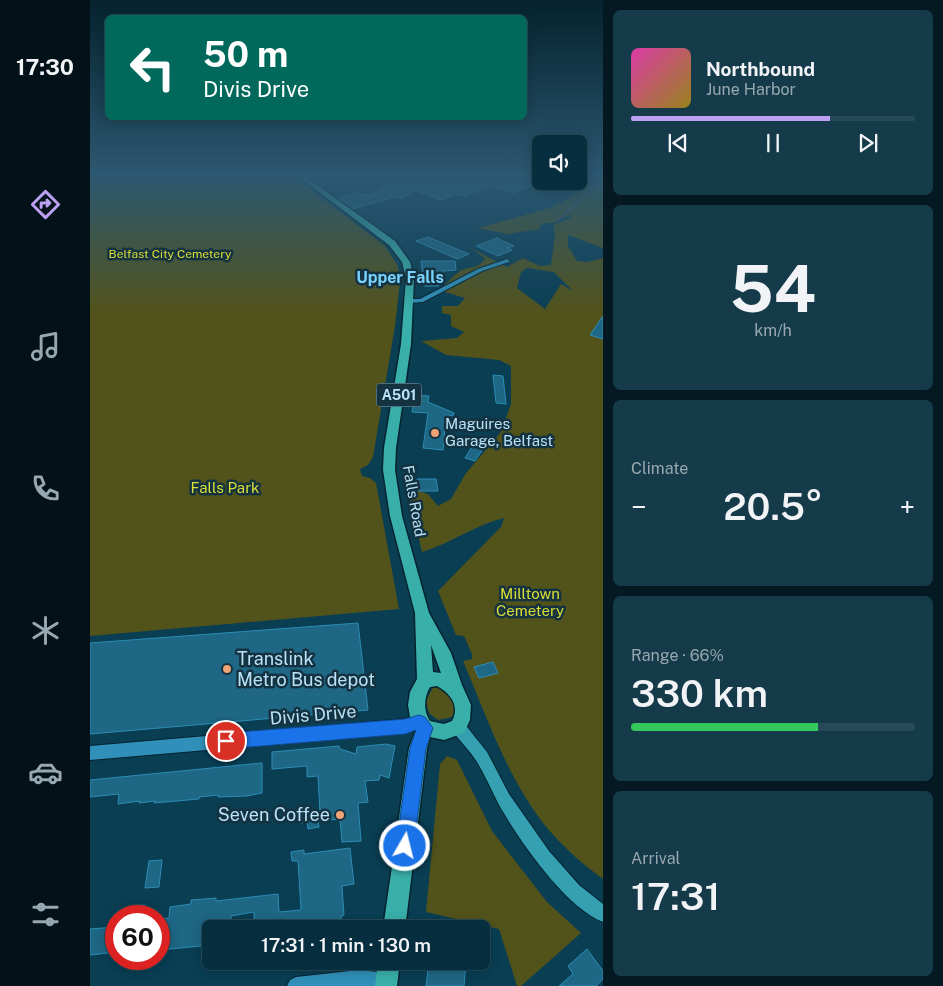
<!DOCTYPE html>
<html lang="en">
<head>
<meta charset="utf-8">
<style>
	body { margin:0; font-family:"Public Sans",sans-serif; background:#153a49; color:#f1f3f6; height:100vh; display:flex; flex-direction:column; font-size:19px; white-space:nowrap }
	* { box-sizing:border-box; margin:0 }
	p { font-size:16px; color:#98a8b0 }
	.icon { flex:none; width:28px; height:28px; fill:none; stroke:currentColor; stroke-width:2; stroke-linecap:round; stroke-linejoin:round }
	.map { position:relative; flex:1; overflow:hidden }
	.panel { display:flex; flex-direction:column; gap:10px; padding:10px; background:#041922; width:340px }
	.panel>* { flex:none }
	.banner { position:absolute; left:15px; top:15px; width:422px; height:105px; border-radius:8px; box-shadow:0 2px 12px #0003,0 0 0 1px #284a58; background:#00695c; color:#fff; overflow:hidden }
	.buttons { position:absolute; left:442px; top:135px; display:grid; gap:10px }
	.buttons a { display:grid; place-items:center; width:55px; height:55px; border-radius:8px; background:#072e3e; box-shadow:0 2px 12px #0003,0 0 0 1px #284a58; font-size:25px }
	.speed { position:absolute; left:15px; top:905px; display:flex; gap:10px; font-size:25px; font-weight:700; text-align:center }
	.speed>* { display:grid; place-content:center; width:65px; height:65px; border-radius:50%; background:#072e3e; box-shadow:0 2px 12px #0003,0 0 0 1px #284a58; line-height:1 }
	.speed .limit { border:8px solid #d22; background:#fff; color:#111 }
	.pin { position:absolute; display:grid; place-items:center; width:42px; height:42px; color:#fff; margin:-21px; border:2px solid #fff; border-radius:50%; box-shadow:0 1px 5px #0007 }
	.me { position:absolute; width:55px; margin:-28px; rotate:8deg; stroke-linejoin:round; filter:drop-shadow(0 0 4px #0008) }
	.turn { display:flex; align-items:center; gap:18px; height:105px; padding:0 15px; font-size:22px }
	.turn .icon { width:65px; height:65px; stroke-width:2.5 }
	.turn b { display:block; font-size:35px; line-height:42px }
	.big { font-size:38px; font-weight:600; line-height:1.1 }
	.panel .tile { flex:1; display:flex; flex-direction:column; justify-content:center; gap:8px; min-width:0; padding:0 18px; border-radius:8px; background:#153a49 }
	.panel .dial { align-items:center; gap:0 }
	.dial b { font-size:65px; line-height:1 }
	.song { display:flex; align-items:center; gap:15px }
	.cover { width:60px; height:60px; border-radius:8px; background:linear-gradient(135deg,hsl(320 70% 55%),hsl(50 70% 35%)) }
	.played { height:5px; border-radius:2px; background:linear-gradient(90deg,#bca0f2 70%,#284a58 70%) }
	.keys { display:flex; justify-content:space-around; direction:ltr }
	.heat { display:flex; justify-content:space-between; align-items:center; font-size:28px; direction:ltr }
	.charge { height:8px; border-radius:4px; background:linear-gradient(90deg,#34c759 66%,#284a58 0) }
	.trip { position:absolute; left:112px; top:920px; width:288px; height:50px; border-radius:8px; background:#072e3e; box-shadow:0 2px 12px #0003,0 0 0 1px #284a58; font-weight:600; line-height:50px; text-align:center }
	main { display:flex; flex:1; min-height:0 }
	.tabs { display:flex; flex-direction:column; width:90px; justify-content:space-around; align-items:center; background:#031219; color:#98a8b0 }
	.tabs .icon { width:35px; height:35px }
	.tabs .active { color:#bca0f2 }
	.tabs b { font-size:22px; color:#f1f3f6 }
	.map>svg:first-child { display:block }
</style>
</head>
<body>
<main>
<nav class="tabs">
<b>17:30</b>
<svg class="icon active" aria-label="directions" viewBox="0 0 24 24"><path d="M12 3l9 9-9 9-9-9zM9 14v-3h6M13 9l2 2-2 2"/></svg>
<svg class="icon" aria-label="music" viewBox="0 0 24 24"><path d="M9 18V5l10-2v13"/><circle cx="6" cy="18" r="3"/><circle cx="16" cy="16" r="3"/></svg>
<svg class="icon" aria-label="phone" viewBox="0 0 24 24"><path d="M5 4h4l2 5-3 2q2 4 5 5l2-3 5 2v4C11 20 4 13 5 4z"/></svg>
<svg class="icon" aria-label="climate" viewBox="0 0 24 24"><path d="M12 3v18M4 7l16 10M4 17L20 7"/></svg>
<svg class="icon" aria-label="car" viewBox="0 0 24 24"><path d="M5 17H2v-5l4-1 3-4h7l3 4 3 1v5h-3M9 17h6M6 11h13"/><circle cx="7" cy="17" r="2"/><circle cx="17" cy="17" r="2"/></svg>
<svg class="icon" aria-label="filters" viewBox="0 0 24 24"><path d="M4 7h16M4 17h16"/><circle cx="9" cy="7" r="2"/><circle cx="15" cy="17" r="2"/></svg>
</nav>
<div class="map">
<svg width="513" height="986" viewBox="0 0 513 986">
	<rect width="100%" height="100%" fill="#093e53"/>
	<path fill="#52531b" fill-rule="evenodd" d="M0 175H201L295 246 308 266 310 282 305 326 283 457 278 465 270 469 272 476 280 478 286 483 309 609 0 636Z
		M511 175H513V248L478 235V246L487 261 497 262 513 258V879C501 870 489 861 478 850 424 800 401 726 373 661L382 659V654L374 636 366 635 348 591 411 527 414 518C385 525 361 543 332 552L317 487 338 494 348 506 361 499 376 473 411 432 421 404V366L409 360 356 355 331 341 367 338 374 332 361 326V315L352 313V306H368L375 298 355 292 354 285C359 281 364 275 370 271 379 266 390 269 395 258L379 247 417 267 433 258 450 266 461 265 465 234 463 225 480 218 482 214 463 223H452L449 229 418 234 388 228 460 208 474 201ZM437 268 464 272 483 291 471 284 455 309 427 288 431 272Z
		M343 687H353C361 696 369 705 362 717L348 720 339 713 336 701Z
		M357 756 367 760 402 831 457 902 491 933 431 986H427L409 929 336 912 350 764Z"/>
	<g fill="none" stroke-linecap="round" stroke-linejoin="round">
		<path stroke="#624864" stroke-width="2" d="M468 220 513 179"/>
	</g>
	<path fill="#1e6785" stroke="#2d8db6" d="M286 175H388L401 179 402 175H451L452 181 424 193 400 185 374 196 366 194 351 200 324 190 313 198 304 197 263 209 248 198 268 193 280 195 296 187Z
		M338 237 379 254 367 259 326 241Z
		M407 238 424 246 417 248 422 250 408 256 386 246Z
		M331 261H365L366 270 353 271 354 279 348 280 349 286H334Z
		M513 316V339L500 335Z
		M403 375 413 376 416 404 406 403Z
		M325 395 339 396 338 402 364 413 363 416 356 415 353 450 333 448 338 413 322 412Z
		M385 442 395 446 385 461 375 458Z
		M327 479H346L348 491H329Z
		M268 623 278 710 0 734V643Z
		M403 662 408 673 389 678 384 667Z
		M296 744 305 746 299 778 290 775 289 780 275 781 278 802 268 803 271 841 252 842 250 819 228 821 229 827 218 829 217 822 210 823 209 816 230 812 228 776 217 777V766L182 769V752L249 746 250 749 266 754 267 747Z
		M172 763V793L157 796 128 797V795L109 797V799L64 803 65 801 49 803 50 801 28 804 29 794 0 797V780Z
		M260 848 264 884 252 886 254 915 251 916 252 929H164V912L141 916V929H121V945L69 950V919L79 918 80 907 101 904V900L126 898V901L188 894 189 912 211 910 208 861H202L201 852 214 850V854Z
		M72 860 69 887 55 888 59 861Z
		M55 905 54 916H38L39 906Z
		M26 927V952L0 955V929Z
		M497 949 513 971V979L506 986H469L483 974 478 966Z
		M339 961H376L374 986H336Z"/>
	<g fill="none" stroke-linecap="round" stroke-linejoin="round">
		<g stroke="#062330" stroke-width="2">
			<path id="street" d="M417 259 420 261 419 262 392 271 333 302 319 303 316 301 319 299H330L388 269Z
				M329 715 334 717 336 722 334 727 315 733 0 760V746L315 719Z
				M269 970 296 973 302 976 305 982 303 986H197L200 980 206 977Z"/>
		</g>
		<g stroke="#062330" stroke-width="2">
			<path id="secondary" d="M368 720 373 722 397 752 419 794 459 851 489 885 513 904V922C475 907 428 839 408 803 401 789 395 775 387 762 380 751 371 742 363 732L361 727 363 722Z"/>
		</g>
		<g stroke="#062330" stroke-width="3">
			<path id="primary" d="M207 175H213L305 241 320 262 324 278 321 344 306 448 305 470 312 516 339 613 361 653 372 685 381 705 380 720 374 733 354 740 340 737 337 748 315 929H293L319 748 326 730 320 717 318 705 320 692 327 679 325 613 300 516 293 470 294 448 311 344 316 278 312 262 299 245ZM341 645 351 673 343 672ZM347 686C361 694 370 706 362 721L354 724 340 721C333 711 334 697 340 687Z
				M288 961H310L307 986H285Z"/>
		</g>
		<use href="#street" fill="#3190b9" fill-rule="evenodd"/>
		<use href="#secondary" fill="#35a0b1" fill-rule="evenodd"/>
		<use href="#primary" fill="#39afa9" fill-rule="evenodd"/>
	</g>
	<linearGradient id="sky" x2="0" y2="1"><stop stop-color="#05222e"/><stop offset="0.56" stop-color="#2c5871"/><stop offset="1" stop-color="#2c5871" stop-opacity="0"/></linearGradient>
	<rect width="513" height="313" fill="url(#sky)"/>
	<path fill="#1a73e8" stroke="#114b97" d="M329 715 335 717 343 728 336 748 324 846 321 852 315 855 309 852 306 846 320 748 326 730 315 734 136 749 131 747 128 741 131 736 136 733 315 719Z"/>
	<g fill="#efa377" stroke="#153240" stroke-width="2">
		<circle cx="345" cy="433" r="5"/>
		<circle cx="137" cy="669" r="5"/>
		<circle cx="250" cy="815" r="5"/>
	</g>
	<g text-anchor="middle" stroke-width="5" stroke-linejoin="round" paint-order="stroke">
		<g font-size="12" fill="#dbde35" stroke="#153240">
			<text x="80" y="258">Belfast City Cemetery</text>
		</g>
		<rect fill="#153240" stroke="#88adc1" stroke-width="1" x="286.5" y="383.5" width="45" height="23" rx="4"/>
		<g font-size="14" font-weight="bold" fill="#b9e2f8">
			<text x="309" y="400">A501</text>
		</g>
		<g font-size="15" fill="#b9e2f8" stroke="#153240" text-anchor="start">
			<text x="355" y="429">Maguires<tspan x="355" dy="17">Garage, Belfast</tspan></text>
		</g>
		<g font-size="15" fill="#dbde35" stroke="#153240">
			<text x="135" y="493">Falls Park</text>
			<text x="440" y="599">Milltown<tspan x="440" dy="17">Cemetery</tspan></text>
		</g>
		<g font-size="15" fill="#b9e2f8" stroke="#153240">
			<text transform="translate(324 501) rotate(80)" y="5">Falls Road</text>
		</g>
		<g font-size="16" font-weight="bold" fill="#78d2fe" stroke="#153240">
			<text x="310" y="283">Upper Falls</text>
		</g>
		<g font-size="18" fill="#b9e2f8" stroke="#153240" text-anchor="start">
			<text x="147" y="665">Translink<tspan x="147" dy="21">Metro Bus depot</tspan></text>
			<text x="240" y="821" text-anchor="end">Seven Coffee</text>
		</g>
		<g font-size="18" fill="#b9e2f8" stroke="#153240">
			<text transform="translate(223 715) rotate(-5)" y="6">Divis Drive</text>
		</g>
	</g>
</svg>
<div class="buttons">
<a><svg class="icon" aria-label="sound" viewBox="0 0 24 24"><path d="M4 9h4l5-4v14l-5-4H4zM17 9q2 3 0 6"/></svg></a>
</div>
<div class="speed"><div class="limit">60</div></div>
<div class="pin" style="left:136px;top:741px;background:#d93025"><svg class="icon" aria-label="arrive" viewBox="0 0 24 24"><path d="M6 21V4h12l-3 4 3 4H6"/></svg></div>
<svg class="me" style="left:315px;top:846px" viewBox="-20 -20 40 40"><circle r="17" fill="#1a73e8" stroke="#fff" stroke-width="3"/><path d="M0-11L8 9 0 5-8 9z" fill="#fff"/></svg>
<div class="trip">17:31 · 1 min · 130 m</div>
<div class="banner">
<div class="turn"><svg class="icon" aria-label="left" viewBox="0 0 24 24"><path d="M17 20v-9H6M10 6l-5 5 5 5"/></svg><div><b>50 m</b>Divis Drive</div></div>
</div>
</div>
<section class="panel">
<div class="tile">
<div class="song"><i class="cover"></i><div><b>Northbound</b><p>June Harbor</p></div></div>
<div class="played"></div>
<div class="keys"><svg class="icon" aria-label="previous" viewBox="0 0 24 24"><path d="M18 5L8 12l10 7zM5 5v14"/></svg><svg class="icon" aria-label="pause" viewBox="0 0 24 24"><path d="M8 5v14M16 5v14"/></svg><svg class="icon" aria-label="next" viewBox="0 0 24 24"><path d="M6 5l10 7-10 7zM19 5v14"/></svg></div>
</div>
<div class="tile dial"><b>54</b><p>km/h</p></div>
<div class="tile"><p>Climate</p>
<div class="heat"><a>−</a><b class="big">20.5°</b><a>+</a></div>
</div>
<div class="tile"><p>Range · 66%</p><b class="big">330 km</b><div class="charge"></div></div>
<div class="tile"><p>Arrival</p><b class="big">17:31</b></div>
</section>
</main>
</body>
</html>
